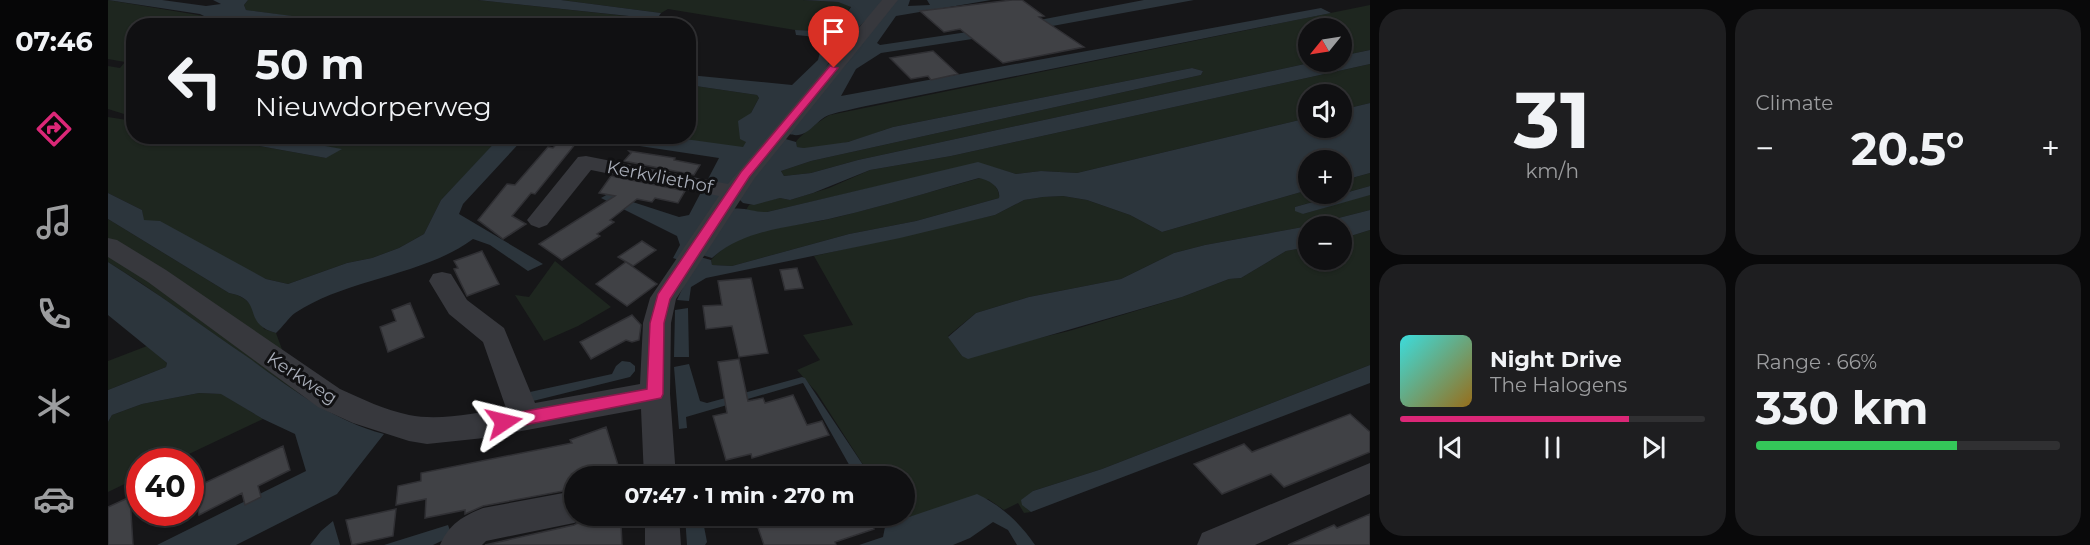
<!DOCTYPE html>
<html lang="en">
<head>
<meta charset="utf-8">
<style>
	body { margin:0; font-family:Montserrat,sans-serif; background:#1e1e20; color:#f1f3f6; height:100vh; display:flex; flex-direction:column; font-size:22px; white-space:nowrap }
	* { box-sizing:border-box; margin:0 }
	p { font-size:20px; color:#9c9d9f }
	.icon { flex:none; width:33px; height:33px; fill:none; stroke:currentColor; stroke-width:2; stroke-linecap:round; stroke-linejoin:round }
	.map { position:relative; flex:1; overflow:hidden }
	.side { display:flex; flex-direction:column; gap:9px; padding:9px; background:#09090a; width:720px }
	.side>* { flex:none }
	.guide { position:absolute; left:18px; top:18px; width:570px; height:126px; border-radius:24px; box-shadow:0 2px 4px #0004,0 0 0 2px #303032; background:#101012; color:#f1f3f6; overflow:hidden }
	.needle { width:39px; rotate:240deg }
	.buttons { position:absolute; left:1190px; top:18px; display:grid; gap:12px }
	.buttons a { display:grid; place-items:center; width:54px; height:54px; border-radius:50%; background:#101012; box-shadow:0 2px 4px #0004,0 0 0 2px #303032; font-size:30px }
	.speed { position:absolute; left:18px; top:448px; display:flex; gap:12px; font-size:30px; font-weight:700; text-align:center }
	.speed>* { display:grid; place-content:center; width:78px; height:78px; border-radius:50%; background:#101012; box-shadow:0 2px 4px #0004,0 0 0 2px #303032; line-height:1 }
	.speed .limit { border:9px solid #d22; background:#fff; color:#111 }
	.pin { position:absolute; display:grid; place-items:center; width:51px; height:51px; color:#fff; margin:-62px -26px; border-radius:50% 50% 50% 0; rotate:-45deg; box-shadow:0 0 6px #0007 }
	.pin .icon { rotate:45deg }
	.me { position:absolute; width:66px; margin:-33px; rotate:80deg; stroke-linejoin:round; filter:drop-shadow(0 0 4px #0008) }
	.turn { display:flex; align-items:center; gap:21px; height:126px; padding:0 30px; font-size:27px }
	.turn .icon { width:78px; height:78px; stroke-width:2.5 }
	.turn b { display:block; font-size:42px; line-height:51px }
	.big { font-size:45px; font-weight:700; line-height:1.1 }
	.side .widget { flex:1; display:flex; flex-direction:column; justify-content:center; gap:9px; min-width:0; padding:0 21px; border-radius:24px; background:#1e1e20 }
	.side .dial { align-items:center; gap:0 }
	.dial b { font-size:78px; line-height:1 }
	.song { display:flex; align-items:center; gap:18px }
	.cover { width:72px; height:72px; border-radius:9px; background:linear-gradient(135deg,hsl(180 70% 55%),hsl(40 70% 35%)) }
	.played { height:6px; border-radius:3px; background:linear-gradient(90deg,#db2777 75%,#303032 75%) }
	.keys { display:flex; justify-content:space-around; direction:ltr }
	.heat { display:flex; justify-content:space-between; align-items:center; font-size:33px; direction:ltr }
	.charge { height:9px; border-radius:4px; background:linear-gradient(90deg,#34c759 66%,#303032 0) }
	.side .tiles { flex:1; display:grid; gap:9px; grid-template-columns:repeat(2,1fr) }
	.trip { position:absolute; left:456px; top:466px; width:351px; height:60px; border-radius:30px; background:#101012; box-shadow:0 2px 4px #0004,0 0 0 2px #303032; font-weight:700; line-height:60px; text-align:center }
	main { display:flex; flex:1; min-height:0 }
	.tab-bar { display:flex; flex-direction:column; width:108px; justify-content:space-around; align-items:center; background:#060607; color:#9c9d9f }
	.tab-bar .icon { width:42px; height:42px }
	.tab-bar .on { color:#db2777 }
	.tab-bar b { font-size:27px; color:#f1f3f6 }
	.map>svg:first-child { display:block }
</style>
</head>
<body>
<main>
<nav class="tab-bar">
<b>07:46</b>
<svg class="icon on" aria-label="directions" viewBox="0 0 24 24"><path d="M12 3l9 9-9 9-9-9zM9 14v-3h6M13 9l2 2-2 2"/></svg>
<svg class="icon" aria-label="music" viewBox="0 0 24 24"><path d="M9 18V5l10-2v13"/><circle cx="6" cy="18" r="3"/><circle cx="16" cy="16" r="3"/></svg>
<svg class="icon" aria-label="phone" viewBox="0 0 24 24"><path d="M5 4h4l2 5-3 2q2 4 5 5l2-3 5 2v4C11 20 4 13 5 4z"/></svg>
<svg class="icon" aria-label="climate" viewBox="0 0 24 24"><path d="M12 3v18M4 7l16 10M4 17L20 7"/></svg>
<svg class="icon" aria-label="car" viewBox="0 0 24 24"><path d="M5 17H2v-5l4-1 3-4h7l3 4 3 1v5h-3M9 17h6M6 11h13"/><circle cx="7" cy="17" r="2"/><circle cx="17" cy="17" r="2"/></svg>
</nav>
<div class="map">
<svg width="1262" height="545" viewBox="0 0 1262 545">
	<rect width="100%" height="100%" fill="#161618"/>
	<path fill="#1e261f" d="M0 0 96 16 90 25 26 26V111L16 114 0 109V66L12 68 17 62 0 59Z
		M140 0H370L519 16 510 26H253L138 10 136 5Z
		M453 0H695L730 2 743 6 730 26 712 31 687 30 560 9 553 13Z
		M1262 5V50L1233 56V28H1200V62H1206L750 160 703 173 676 176 673 171 703 161 1093 75 1095 71 1084 68 785 127C759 136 717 153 689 147L688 142C691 136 715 118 722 115Z
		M1262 64V103L1233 110V94H1200V118L969 173 933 171 908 174 870 163 659 212 647 213 638 210 641 205 672 198 682 200 721 188 762 170 843 156Z
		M581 85 649 95 651 98 643 113 639 142 635 148 555 137 580 136Z
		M0 117 25 121 26 136 101 137 218 158 211 144 167 137H393L333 200 316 234 291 248 264 258 239 263 180 284 158 279 35 220 34 210 0 193Z
		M1262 173V186L1187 207 1195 214 1262 194V210L1195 227 1097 245 1066 253 1013 279 921 297 868 313 840 336 854 356 961 331 1074 297 1121 279 1133 278 1178 251 1200 247V260H1233V239L1262 230V365L994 469 925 491 918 508 923 512 916 513 910 503 896 510 880 499 801 517 797 516 796 477H763L709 393 689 370 712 360 695 335 745 325 706 256 887 215 916 200 935 197 955 196 979 200 1022 215 1054 232 1200 190V194H1233V181Z
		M872 178C882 180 892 187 891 198L808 221 741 234 624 266 604 265 603 260C633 225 688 228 730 217 778 205 824 191 872 178Z
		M0 219 121 293C143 297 146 310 156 329L168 333 190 393 33 283 0 262Z
		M447 261 503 307 470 326 436 341 407 295 421 297Z
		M39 346 59 363 58 367 0 390V361Z
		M91 393 114 394 155 419 64 462H32L31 477 0 492V422L4 415 34 404Z"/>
	<path fill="#2c353c" d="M0 0H54L98 6 113 4 105 0H140L136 5 138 10 253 25 167 26 131 20 123 25H90L96 16 92 14Z
		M370 0H453L553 13 549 19Z
		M695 0H778L729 49 711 79 613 198 571 260 565 258 572 245 569 236 493 198 500 194 571 217 581 215 611 158 472 137 555 136 635 147 638 142 632 139 630 121 643 113 651 98 649 95 581 85V75L684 85 710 60 715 41 709 37 688 35 687 30 712 31 730 26 743 7 730 2Z
		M789 0H802L800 6 822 5 819 0H883L788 16 769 43 772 45 900 26 1036 0H1086L917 31 773 53 748 69 733 96 1213 8 1223 13 758 106C746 109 733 111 721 115 706 121 700 140 681 134Z
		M1262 50V64L843 156 762 170 705 193 682 200 672 198 646 205 635 203 631 199 674 138 688 142 689 147 696 148 740 142 785 127 1084 68 1095 71 1093 75 703 161 673 171 676 176 703 173 750 160 1206 62H1233V56Z
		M1262 103V173L1233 181V160H1200V190L1054 232 1022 215 979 200 955 196 935 197 916 200 887 215 792 238 598 278 583 287 581 301 569 300 584 268 592 257 603 260 604 265 624 266 741 234 808 221 891 198C893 187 881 180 871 178 824 191 777 206 729 217 686 228 639 227 604 258L594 255 625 209C636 207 648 213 659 212L870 162 908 174 933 171 969 173 1200 118V128H1233V110Z
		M393 136 417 137 355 204 351 214 435 264 420 271 382 245 365 239C315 276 240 278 187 313 180 318 175 327 168 333 132 323 158 300 121 293L0 219V193L34 210 36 220 52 221 158 279 180 284 239 263 264 258 291 248 316 234 333 200Z
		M101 137H167L234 149 218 158Z
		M1262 186V195L1195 214 1187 211V207Z
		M1262 210V230L1233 239V226H1200V247L1178 251 1133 278 1121 279 1074 297 860 359 854 356 840 337 868 313 921 297 1013 279 1066 253 1097 245 1195 227Z
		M0 262C48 292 94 326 141 358 182 388 226 421 276 434L229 494 128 545H49L198 471 187 434 155 419 113 394 91 393 34 404 4 415 0 422V390L58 367 59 363 0 315Z
		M580 308 581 357H566L567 310Z
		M514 361 522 362 527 366V371L522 377 425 401 422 392 504 374 508 366Z
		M581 364 592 401 599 403 694 377 697 378 763 477H748L695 383 578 417 579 428 571 429 566 367Z
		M1262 365V383L923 512 914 505 913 500 925 491 994 469Z
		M869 494C894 506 912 523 927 545H909L900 530 885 522 862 538 845 545H751L775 537 777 527 770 516 801 517Z
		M577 516H594L599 542 597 545H579Z
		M225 521 232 545H202L213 531Z
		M340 525 344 536 325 545H276Z"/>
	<path fill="#404145" stroke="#303034" stroke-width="1.5" d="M904 0H914L936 16 931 17 976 47 895 63 852 29 836 32 812 11Z
		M825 51 850 74 823 80 820 76 803 79 782 58Z
		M452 140 468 143 427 194 423 193 404 216 418 224 395 239 370 220 399 184 407 185 440 147 445 148Z
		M521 151 567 158 566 160 592 165 586 175 516 161 523 153Z
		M503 176 577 191 570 203 547 198 544 202 529 199 502 220 506 222 489 234 492 236 454 260 431 244 507 196 491 193Z
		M534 241 548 250 525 266 510 257Z
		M374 251 391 284 359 296 346 269 350 268 346 261Z
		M518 262 549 284 519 306 488 284Z
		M689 268 695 288 677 290 672 270Z
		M643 278 660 353 631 357 624 326 598 329 595 306 614 305 610 281Z
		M302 303 316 337 280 352 272 327 288 321 284 310Z
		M524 315 533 325 531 340 524 342 518 340 483 359 472 342Z
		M631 359 640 401 655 398 657 403 685 395 699 425 714 421 721 435 644 458 643 454 618 460 605 416 619 413 610 362Z
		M1242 414 1262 432V452L1176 487 1163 474 1114 494 1086 464 1136 444 1144 452Z
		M498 427 510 465 474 477H466V489L375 506 357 514V510L317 518 318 499 288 505 290 486 313 481V473L464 443 462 440Z
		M175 446 182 470 150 486 153 497 137 505 134 493 91 515 86 488Z
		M22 497 25 545H0V507Z
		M288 509 285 536 244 545 238 520Z
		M1262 514V545H1180L1226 525 1229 528Z
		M646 516H760L766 529 727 542 728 545H656Z
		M481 517V522L493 521V526L513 524 514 545H377L466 525Z"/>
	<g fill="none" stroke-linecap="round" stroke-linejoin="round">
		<path fill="#37383d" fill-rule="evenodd" d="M774 0H790L646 179 568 299 563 323 562 394 568 477H536L533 409 376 438 319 444 301 441 245 423 210 407 40 282 0 257V238L9 240 58 270 232 389C254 399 277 410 301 415 332 421 368 413 398 408L375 342 341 314 321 281 325 274 334 272 343 274 359 300 396 328 427 403 532 384 535 323 542 298 611 196 483 170 439 225 431 228 423 225 419 220 470 157 478 156 620 184Z
			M1262 463V494L1147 545H1089L1094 533Z
			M466 491V516H479L478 518 466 523 378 541 374 545H332C341 524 355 516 375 508Z
			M537 516H571L573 545H537Z"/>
	</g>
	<path fill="#db2777" stroke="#8e194d" stroke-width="1.5" d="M722 66 730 68 641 177 562 299 556 323 555 394 553 398 396 429 390 427 388 422 390 417 396 415 539 389 542 323 550 294 633 172Z"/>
	<g text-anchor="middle" stroke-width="6" stroke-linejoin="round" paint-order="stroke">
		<g font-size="18" fill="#a8adb8" stroke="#111113">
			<text transform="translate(552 177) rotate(11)" y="6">Kerkvliethof</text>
			<text transform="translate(194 378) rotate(33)" y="6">Kerkweg</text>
		</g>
	</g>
</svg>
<div class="buttons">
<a><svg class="needle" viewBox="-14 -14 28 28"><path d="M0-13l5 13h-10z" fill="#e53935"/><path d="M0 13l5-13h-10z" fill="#9c9d9f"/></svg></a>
<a><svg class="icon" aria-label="sound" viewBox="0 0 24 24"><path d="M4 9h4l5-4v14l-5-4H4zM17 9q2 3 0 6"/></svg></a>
<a>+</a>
<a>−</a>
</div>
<div class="speed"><div class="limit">40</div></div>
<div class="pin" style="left:726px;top:68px;background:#d93025"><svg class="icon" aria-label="arrive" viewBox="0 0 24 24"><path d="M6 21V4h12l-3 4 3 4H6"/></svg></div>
<svg class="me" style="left:396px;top:422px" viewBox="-20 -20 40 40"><path d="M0-17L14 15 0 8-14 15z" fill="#db2777" stroke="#fff" stroke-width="4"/></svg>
<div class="trip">07:47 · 1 min · 270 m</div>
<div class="guide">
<div class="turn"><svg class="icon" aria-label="left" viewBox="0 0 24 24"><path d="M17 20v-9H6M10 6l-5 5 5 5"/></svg><div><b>50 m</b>Nieuwdorperweg</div></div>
</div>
</div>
<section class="side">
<div class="tiles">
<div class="widget dial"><b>31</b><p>km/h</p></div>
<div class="widget"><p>Climate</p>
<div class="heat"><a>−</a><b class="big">20.5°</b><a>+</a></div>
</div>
<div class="widget">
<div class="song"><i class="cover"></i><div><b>Night Drive</b><p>The Halogens</p></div></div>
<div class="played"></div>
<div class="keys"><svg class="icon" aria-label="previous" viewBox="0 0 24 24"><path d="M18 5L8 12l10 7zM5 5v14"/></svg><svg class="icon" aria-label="pause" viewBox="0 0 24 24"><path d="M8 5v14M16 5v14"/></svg><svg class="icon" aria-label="next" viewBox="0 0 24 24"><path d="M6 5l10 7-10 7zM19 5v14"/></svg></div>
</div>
<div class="widget"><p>Range · 66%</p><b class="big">330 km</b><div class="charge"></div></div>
</div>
</section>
</main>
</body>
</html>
